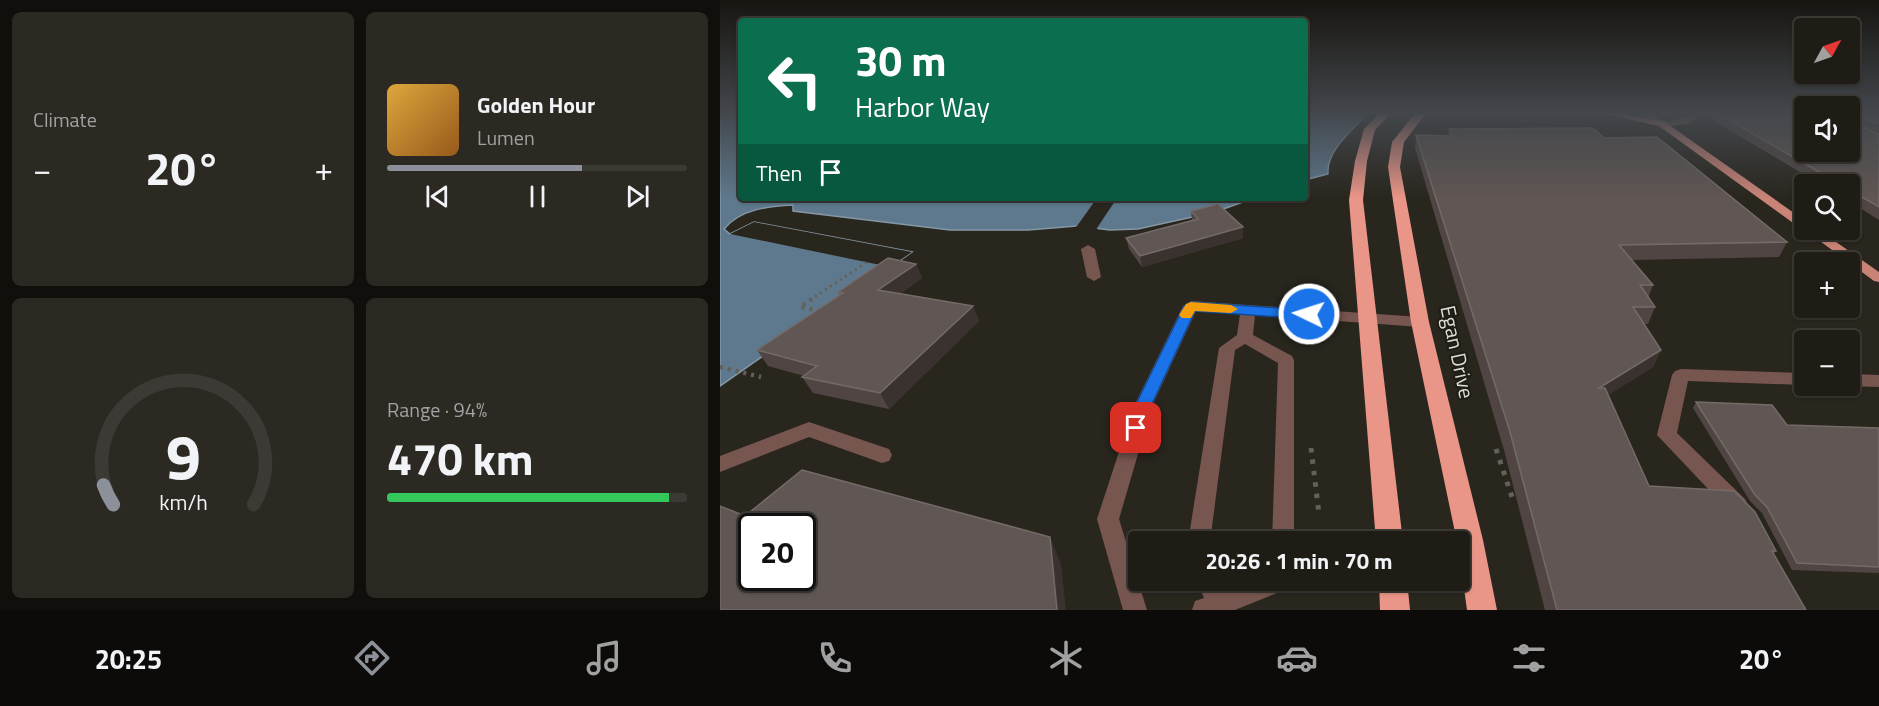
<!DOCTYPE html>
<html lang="en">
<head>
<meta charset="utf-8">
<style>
	body { margin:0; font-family:"Titillium Web",sans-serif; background:#2c2923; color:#f1f3f6; height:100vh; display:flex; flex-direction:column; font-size:22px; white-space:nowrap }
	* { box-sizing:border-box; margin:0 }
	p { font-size:20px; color:#a1a1a1 }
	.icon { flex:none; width:33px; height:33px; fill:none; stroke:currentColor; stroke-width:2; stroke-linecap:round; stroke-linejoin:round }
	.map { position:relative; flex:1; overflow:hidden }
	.sheet { display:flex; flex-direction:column; gap:12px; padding:12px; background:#110f0c; width:720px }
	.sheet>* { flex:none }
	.top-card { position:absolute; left:18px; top:18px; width:570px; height:183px; border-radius:6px; box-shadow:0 2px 4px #0004,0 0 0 2px #3c3a35; background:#0b6e4f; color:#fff; overflow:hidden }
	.needle { width:39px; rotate:50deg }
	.buttons { position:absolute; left:1074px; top:18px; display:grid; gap:12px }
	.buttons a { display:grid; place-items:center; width:66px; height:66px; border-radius:6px; background:#1f1c16; box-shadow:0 2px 4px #0004,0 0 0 2px #3c3a35; font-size:30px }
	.speed { position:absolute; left:18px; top:513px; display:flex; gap:12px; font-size:30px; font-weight:700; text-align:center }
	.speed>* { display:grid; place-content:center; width:78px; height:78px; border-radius:50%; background:#1f1c16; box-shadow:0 2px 4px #0004,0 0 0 2px #3c3a35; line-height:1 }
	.speed .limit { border:3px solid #111; border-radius:9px; background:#fff; color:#111 }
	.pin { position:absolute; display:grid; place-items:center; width:51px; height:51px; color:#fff; margin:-26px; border-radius:12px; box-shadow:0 3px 9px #0006 }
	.me { position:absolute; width:66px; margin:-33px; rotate:274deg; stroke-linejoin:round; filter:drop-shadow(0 0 4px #0008) }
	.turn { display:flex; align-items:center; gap:21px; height:126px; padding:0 18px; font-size:27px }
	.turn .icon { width:78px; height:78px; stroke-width:2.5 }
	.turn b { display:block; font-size:42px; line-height:51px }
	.then { display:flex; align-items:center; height:57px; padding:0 18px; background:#0003; gap:12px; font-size:22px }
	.big { font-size:45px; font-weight:700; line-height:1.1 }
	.sheet .tile { flex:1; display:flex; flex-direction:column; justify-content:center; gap:9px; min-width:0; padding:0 21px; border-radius:9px; background:#2c2923 }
	.sheet .dial { align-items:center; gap:0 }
	.dial svg { height:156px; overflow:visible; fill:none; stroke:#3c3a35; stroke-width:7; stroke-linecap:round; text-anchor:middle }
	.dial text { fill:#f1f3f6; stroke:none }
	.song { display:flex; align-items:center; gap:18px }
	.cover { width:72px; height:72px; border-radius:9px; background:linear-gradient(135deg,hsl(40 70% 55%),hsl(30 70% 35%)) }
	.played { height:6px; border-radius:3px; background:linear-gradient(90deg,#8c9099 65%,#3c3a35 65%) }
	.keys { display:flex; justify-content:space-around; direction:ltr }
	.heat { display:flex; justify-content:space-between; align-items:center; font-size:33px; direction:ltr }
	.charge { height:9px; border-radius:4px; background:linear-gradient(90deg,#34c759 94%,#3c3a35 0) }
	.sheet .tiles { flex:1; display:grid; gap:12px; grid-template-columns:repeat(2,1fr) }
	.trip { position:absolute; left:408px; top:531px; width:342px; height:60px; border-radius:6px; background:#1f1c16; box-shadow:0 2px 4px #0004,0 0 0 2px #3c3a35; font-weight:700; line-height:60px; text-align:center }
	.tab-bar { display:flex; height:96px; justify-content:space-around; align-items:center; background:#0c0b09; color:#a1a1a1 }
	.tab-bar .icon { width:42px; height:42px }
	.tab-bar .selected { color:#8c9099 }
	.tab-bar b { font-size:27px; color:#f1f3f6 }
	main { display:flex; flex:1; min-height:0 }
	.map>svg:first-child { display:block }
</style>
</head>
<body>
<main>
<section class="sheet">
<div class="tiles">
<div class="tile"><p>Climate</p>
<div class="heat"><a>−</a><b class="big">20°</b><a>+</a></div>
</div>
<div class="tile">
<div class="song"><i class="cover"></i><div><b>Golden Hour</b><p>Lumen</p></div></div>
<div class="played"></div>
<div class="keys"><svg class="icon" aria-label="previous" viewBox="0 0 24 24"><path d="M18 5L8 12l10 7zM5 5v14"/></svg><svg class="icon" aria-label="pause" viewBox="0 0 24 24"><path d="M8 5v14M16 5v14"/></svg><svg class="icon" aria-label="next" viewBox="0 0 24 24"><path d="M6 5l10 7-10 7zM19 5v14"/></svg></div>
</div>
<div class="tile dial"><svg viewBox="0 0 100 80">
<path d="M14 69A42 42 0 1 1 86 69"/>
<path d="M14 69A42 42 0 0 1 9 59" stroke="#8c9099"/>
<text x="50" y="56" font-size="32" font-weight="700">9</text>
<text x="50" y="72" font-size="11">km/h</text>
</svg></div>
<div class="tile"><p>Range · 94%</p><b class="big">470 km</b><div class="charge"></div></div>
</div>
</section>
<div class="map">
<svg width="1159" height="610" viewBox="0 0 1159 610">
	<rect width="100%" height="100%" fill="#29261e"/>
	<path fill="#5e798d" stroke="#8597a4" stroke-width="1.5" d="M0 112H21V198H534L495 212 418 229 390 230 357 226 308 230H230L73 211V205C50 206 20 209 4 229L10 234 34 222 192 252 0 386Z
		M585 112H649C634 129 606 150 608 174L585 180Z"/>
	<path fill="#29261e" d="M377 198H397L377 228 378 232 348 230 357 226Z
		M34 222 192 252 170 267 10 234Z"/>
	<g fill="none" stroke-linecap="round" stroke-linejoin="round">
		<path stroke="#64615a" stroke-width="3" stroke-dasharray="2 4" stroke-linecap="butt" d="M90 300 147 262"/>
		<path stroke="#64615a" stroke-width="4.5" stroke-dasharray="3 5" stroke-linecap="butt" d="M92 299 80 307 101 311
			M0 367 41 377"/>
		<path stroke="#64615a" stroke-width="5" stroke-dasharray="4.5 7" stroke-linecap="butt" d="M591 448 599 514
			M776 449 792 497"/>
		<path fill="#785650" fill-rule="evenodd" d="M921 112C934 112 938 121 947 121 962 121 970 112 984 112L967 124 942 127Z
			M368 245 375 249 381 277 374 281 367 277 361 249Z
			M471 301 700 317 708 322 700 327 535 315 533 335 572 356 574 360V542H552L558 363 525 344 515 350 490 542H468L499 348 517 335 520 314 476 311 432 406 399 519 427 610H403L377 519 414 406 463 306Z
			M961 369 1084 373V385L968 381 957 433 1025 499 1028 505 1025 511 1017 514 1009 511 937 435 952 375 955 371Z
			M1130 374 1159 375V387L1128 386Z
			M89 422 169 449 172 455 169 461 162 463 89 437 0 472V456Z
			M476 580H500L505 590 531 580H564L557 593 515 610H472L475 601 484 598Z"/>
		<path fill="#c98477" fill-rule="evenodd" d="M876 112H895L945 122 1084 220V229L1080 228 939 126Z
			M1085 230H1099L1159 272V282L1154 281Z"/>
		<path fill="#e99587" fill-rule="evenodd" d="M661 112H672L655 130 647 161 643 200 683 542H656L629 200 635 161 644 129Z
			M696 112H707L684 142 680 167 709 322 763 540 777 610H747L740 559V542H737L691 322 668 167 672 142Z
			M659 580H687L690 610H660Z"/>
	</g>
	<path fill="#514543" d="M985 112H1159V220L1130 202V184H1100L984 115Z
		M729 129 884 138 1067 242 1059 257 912 260 933 285 928 298 935 307 928 324H924L941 350 933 367 888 395 929 486 1056 551 1054 554 1086 610H825L784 450 695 148 696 135 728 136Z
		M471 211 523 238 422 267 409 249 406 238 472 221Z
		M196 264 202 278 180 294 253 306 259 321 169 409 93 393 82 377 84 376 48 366 37 350 120 295 118 292Z
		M976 402 1067 425 1159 428V573L1072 570 1042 513 1030 501 973 408Z"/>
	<path fill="#3a322e" d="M523 227V238L422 267 420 256Z
		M196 264 202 278 165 305 158 290Z
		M253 306 259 321 169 409 160 393Z
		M941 350 933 367 872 405 879 388Z
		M330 537 341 564 346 610H337Z"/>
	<path fill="#605653" stroke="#746b68" stroke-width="1.5" fill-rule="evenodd" d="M995 112H1084V152H1130V112H1159V124L1133 114V123L1159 134V207L1130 190V184H1120Z
		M873 128 884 138 937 137 1067 242 899 245 933 285H920L935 307H913L941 350 879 388H885L929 486 1014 491 1035 512 1056 551H1052L1086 610H837L790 432 696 135 732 136 729 129Z
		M498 204 523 227 420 256 406 238 478 219 471 211Z
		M168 258 196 264 158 290 253 306 160 393 82 377 97 366 37 350 123 293 118 292Z
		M976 402 1052 405 1067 425 1159 428V567L1077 563 1047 507 1035 495Z
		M82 470 330 537 337 610H0V506L25 516ZM32 526H82V578H32Z"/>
	<linearGradient id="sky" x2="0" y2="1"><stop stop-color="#171510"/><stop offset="0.57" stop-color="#43474c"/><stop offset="1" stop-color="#43474c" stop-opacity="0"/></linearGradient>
	<rect width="1159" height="198" fill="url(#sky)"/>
	<path fill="#1a73e8" stroke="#114b97" stroke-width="1.5" d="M471 302 589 310 596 314 589 319 475 311 431 406 422 433 416 435 410 433 408 428 415 406 464 306Z"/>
	<path fill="#f59e0b" d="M471 302 511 305 518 309 511 313 475 311 471 318H462L459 315 466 304Z"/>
	<g text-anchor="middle" stroke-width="4.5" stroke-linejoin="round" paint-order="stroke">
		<g font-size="21" fill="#dfddd8" stroke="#1f1d14">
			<text transform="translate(737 352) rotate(78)" y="7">Egan Drive</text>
		</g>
	</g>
</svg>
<div class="buttons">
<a><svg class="needle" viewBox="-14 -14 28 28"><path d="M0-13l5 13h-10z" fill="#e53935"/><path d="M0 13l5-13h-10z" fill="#a1a1a1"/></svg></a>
<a><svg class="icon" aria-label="sound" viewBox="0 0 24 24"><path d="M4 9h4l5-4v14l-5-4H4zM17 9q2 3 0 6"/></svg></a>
<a><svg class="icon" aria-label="search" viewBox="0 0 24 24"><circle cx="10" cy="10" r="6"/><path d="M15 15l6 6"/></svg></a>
<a>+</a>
<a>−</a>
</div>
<div class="speed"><div class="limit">20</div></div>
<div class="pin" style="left:416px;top:428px;background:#d93025"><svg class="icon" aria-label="arrive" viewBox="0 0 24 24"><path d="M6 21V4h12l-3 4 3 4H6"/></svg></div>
<svg class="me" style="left:589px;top:314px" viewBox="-20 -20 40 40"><circle r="17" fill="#1a73e8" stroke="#fff" stroke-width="3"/><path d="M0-11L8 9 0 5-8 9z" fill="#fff"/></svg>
<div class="trip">20:26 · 1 min · 70 m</div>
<div class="top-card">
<div class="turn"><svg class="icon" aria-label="left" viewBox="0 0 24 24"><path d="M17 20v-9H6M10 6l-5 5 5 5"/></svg><div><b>30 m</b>Harbor Way</div></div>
<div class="then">Then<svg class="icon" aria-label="arrive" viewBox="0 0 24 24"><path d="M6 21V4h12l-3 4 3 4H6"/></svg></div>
</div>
</div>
</main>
<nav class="tab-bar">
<b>20:25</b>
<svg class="icon selected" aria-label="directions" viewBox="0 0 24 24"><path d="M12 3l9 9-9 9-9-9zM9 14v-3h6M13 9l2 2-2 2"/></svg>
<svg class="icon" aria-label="music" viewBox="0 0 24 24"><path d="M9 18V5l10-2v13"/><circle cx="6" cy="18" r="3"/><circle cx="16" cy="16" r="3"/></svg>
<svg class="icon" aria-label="phone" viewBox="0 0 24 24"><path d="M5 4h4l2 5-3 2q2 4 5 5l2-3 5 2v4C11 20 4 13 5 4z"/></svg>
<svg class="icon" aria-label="climate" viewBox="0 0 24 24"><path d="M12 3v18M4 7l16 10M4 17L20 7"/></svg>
<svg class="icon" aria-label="car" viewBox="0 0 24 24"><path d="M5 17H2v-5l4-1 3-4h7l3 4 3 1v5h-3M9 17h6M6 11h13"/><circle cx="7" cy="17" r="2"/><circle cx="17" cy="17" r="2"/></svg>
<svg class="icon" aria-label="filters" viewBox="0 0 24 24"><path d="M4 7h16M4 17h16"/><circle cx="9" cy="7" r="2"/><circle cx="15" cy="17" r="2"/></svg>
<b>20°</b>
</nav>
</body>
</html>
